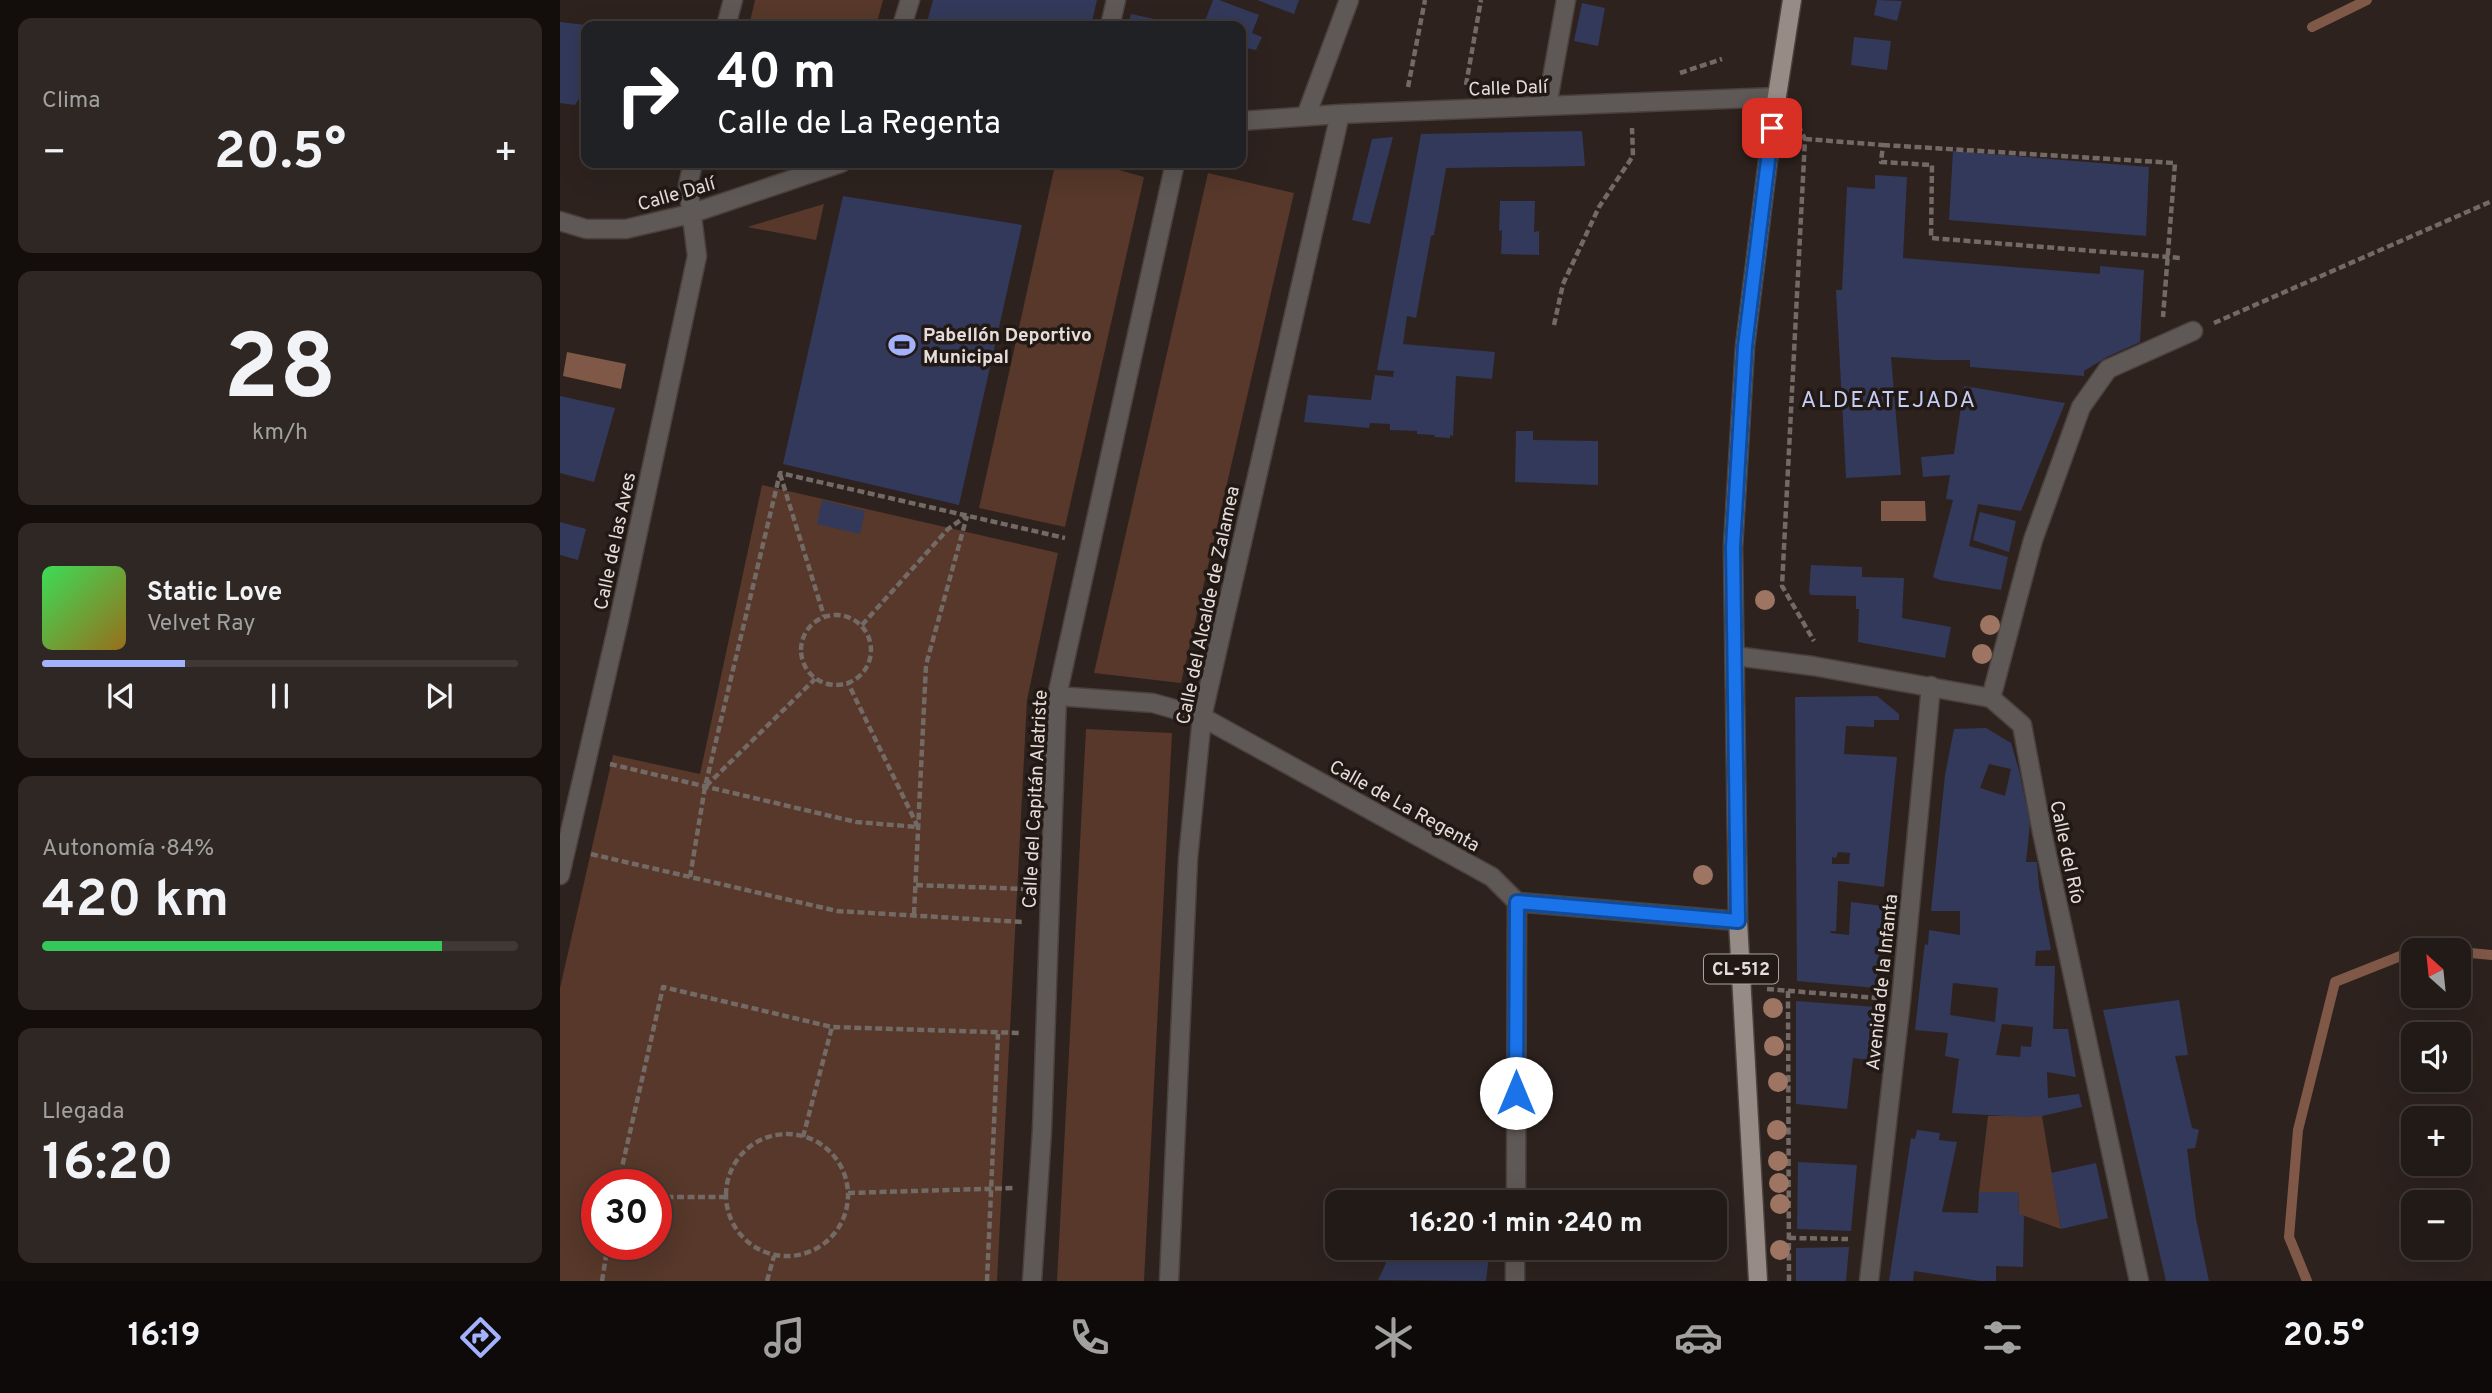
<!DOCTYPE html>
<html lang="es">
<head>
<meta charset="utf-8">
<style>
	body { margin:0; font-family:Overpass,sans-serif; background:#2e2723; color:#f1f3f6; height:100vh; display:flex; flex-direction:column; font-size:26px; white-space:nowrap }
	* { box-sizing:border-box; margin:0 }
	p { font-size:23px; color:#a2a1a1 }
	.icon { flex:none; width:38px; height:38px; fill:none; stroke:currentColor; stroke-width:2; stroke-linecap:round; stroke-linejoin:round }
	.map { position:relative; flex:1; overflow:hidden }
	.side { display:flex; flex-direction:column; gap:18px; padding:18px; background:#130e0c; width:560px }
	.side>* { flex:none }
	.banner { position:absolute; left:21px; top:21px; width:665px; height:147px; border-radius:14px; box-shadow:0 7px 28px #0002,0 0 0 2px #3f3835; background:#202124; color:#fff; overflow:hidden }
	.needle { width:46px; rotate:333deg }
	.buttons { position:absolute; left:1841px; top:938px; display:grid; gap:14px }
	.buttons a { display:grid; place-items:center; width:70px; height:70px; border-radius:14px; background:#221a16; box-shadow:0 7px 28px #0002,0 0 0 2px #3f3835; font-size:35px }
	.speed { position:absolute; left:21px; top:1169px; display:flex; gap:14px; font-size:35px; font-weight:700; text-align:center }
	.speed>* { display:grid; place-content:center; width:91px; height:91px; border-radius:50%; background:#221a16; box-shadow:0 7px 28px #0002,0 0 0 2px #3f3835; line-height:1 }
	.speed .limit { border:10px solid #d22; background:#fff; color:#111 }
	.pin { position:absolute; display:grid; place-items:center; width:60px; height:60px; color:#fff; margin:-30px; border-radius:14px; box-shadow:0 4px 10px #0006 }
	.me { position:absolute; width:77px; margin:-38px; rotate:0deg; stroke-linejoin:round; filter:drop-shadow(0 0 5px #0008) }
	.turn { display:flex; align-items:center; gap:24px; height:147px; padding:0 21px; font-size:32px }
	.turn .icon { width:91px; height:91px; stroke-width:2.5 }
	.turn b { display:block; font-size:49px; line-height:60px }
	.big { font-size:52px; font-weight:700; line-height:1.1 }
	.side .card { flex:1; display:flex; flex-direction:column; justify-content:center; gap:10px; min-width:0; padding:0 24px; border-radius:14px; background:#2e2723 }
	.side .dial { align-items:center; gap:0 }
	.dial b { font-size:91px; line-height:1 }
	.song { display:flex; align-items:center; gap:21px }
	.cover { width:84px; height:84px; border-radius:10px; background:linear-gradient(135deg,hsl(130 70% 55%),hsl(40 70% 35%)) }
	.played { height:7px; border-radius:4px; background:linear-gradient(90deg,#a3b2fd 30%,#3f3835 30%) }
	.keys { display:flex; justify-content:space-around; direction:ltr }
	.heat { display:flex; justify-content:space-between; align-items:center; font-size:38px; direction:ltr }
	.charge { height:10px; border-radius:5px; background:linear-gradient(90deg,#34c759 84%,#3f3835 0) }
	.trip { position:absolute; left:765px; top:1190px; width:402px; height:70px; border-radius:14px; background:#221a16; box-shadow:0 7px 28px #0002,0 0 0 2px #3f3835; font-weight:700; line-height:70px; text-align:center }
	.tab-bar { display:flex; height:112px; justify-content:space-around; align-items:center; background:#0e0a09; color:#a2a1a1 }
	.tab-bar .icon { width:49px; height:49px }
	.tab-bar .on { color:#a3b2fd }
	.tab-bar b { font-size:32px; color:#f1f3f6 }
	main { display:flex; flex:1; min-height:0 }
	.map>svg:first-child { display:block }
</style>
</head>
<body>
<main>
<section class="side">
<div class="card"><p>Clima</p>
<div class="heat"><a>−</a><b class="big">20.5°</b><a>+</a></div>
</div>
<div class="card dial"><b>28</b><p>km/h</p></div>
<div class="card">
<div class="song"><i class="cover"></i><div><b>Static Love</b><p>Velvet Ray</p></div></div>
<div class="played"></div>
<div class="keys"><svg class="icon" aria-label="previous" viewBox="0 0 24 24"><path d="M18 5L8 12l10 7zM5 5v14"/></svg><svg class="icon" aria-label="pause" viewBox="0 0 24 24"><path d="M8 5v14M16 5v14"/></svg><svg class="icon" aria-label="next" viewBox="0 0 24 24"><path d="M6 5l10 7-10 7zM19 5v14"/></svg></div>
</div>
<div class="card"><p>Autonomía · 84%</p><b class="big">420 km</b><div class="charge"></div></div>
<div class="card"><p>Llegada</p><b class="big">16:20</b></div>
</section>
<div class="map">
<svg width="1932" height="1281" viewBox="0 0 1932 1281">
	<rect width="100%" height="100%" fill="#2d221e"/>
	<path fill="#57382a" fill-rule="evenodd" d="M195 0H323L316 26H189Z
		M511 163H534L584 177 505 527 419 508 495 165Z
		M648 173 734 193 621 683 534 673Z
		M264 204 256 240 187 227Z
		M202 485 498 553 467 700 437 1281H0V988L53 755 140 774ZM37 1185H96V1244H37Z
		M526 729 612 733 584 1281H497Z
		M1428 1116H1482L1501 1229 1459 1214 1458 1192H1419Z"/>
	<path fill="#7f5847" d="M7 352 66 364 61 389 3 376Z
		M1321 501H1365L1366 521H1321Z"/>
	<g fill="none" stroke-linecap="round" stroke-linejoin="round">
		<path stroke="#7f5847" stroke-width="10" d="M1752 27 1807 0
			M1855 950 1861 948 1885 950
			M1899 952 1932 955
			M1747 1281 1729 1237 1738 1130 1775 982 1853 951"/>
	</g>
	<path fill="#33395a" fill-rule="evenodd" d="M373 0H537L531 26H387L367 22Z
		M653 0H659L699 15 692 33 702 37 696 50 686 48 681 62V26H643Z
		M697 0H739L734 14Z
		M1317 0 1342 1 1337 21 1314 15Z
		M1022 3 1045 8 1038 46 1014 41Z
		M571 14 623 25V26H568Z
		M0 22 26 25V88L15 105 0 103Z
		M1294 37 1331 41 1327 70 1291 65Z
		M1022 131 1025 166 886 168 874 235 871 236 856 318 847 316 843 344 935 352 932 379 896 376 893 436 890 435V438L875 437 874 435 857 434V431L830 430V424L810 423 809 428 744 422 748 395 811 400 815 375 833 377 834 371 817 370 861 134Z
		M833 137 810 224 792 220 812 139Z
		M1393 151 1589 167 1586 236 1389 220Z
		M1315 175 1347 177 1343 258 1540 274V266L1584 270 1580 342 1547 357 1524 371V376L1410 367V360H1375L1331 357 1341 475 1286 478 1276 290H1282L1287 187 1315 189Z
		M283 196 462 225 399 505 223 464Z
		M940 201H975L974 232 979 231V255L941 254 942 230 939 231Z
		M1404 386 1505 403 1461 511 1418 504 1409 546 1448 557 1441 590 1380 580 1373 577 1393 500 1386 499 1390 475 1363 477 1361 457 1394 454Z
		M0 396 55 408 34 482 0 473Z
		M956 431H973V440L1038 441V485L955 482Z
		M262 500 305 511 300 534 257 524Z
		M1420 512 1456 521 1449 552 1413 540Z
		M0 522 26 529 18 560 0 555Z
		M1251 565 1302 567V577L1344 578 1342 618 1391 627 1385 658 1298 642 1299 609H1296V596L1251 595 1249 592Z
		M1317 696 1339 714V720H1314V727L1286 726 1284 754 1337 757 1324 887 1278 881 1276 931H1271L1270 933 1289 935 1291 902 1323 906 1316 988 1237 981 1235 697ZM1278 852 1290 853 1289 864H1272V857L1276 858Z
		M1426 728 1451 743 1459 770 1470 823 1466 862H1477L1479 887 1491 950 1476 951 1475 966H1495L1493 1029H1508L1513 1060 1516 1077 1487 1072 1488 1098 1519 1094 1522 1107 1482 1116 1463 1117 1392 1113 1399 1059 1385 1056 1388 1033 1355 1030 1364 950 1365 944 1368 945 1369 930 1400 935V911H1371L1385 775 1394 729ZM1429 764 1451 769 1445 796 1420 788ZM1393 983 1438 988 1435 1022 1390 1015ZM1442 1024 1473 1027 1471 1047 1461 1046 1460 1057 1436 1055Z
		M1619 1000 1628 1055 1615 1056 1632 1128 1639 1130 1635 1148 1627 1149 1636 1219 1649 1281H1606L1543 1010Z
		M1236 1001 1316 1007 1310 1060 1293 1058 1287 1109 1236 1104Z
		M1357 1130 1380 1133 1379 1140 1397 1142 1382 1212 1418 1213 1419 1192H1458L1459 1214 1464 1215 1463 1267 1436 1266V1281H1420L1354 1271 1353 1281H1329L1351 1138 1355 1139Z
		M1238 1162 1297 1165 1291 1231 1237 1229Z
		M1536 1163 1548 1218 1501 1229 1491 1173Z
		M1289 1247 1286 1281H1236V1248Z
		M833 1248H930L926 1281 818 1280Z"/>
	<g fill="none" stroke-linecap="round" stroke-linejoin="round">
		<g stroke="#4a403c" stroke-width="21">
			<path id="minor" d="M166 26 173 0
				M342 26 350 0
				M550 26 556 0
				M987 106 1006 0
				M746 116 789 0
				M681 121 780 114 1217 97
				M0 221 26 229H66L130 214 281 163
				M1175 656 1253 666 1431 698 1462 725 1482 832 1579 1281
				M497 696 593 703 642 717 932 877 957 902 1178 921
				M1431 698 1473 540 1521 407 1548 369 1633 331
				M0 875 59 620 137 256 128 185 133 163
				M956 1202 957 902
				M472 1281 482 1130 497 696 615 163
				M609 1281 628 859 642 717 780 114
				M955 1281V1248
				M1309 1281 1341 1000 1371 686"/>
		</g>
		<g stroke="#4a403c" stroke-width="21">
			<path id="major" d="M1198 1281 1178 921 1173 547 1185 346 1212 128 1232 0"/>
		</g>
		<path stroke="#736965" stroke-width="4.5" stroke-dasharray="7 3.5" stroke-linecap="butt" d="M1120 73 1162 59
			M906 85 921 0
			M848 87 865 0
			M1238 125 1245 139 1222 586 1254 641
			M1245 139 1323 145 1321 162 1372 165 1371 238 1621 258
			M1323 145 1615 163 1603 317
			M1654 323 1932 201
			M994 325 1003 284 1039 207 1073 156 1072 128
			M220 474 264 616
			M241 650a35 35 0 1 1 70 0a35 35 0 1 1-70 0Z
			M302 625 388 529 405 517
			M50 764 296 822 358 827 288 683
			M146 786 255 679
			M31 854 277 911 463 922
			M130 877 145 787 220 473 505 538
			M356 885 467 889
			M354 914 366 665 407 516
			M1207 989 1317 998
			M1228 991 1229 1281
			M166 1195a61 61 0 1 1 122 0a61 61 0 1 1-122 0Z
			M243 1137 272 1027
			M58 1185 103 987 272 1027 460 1033
			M288 1193 455 1188
			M96 1197H166
			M1229 1238 1288 1239
			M42 1281 48 1244
			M207 1281 214 1256
			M427 1281 438 1034"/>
		<use href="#minor" stroke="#5e5856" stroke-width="18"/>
		<use href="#major" stroke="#978b86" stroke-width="18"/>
	</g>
	<g fill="#9e7563">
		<circle cx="1205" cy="600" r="10"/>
		<circle cx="1430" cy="625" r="10"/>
		<circle cx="1422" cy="654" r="10"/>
		<circle cx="1143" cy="875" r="10"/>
		<circle cx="1213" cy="1008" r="10"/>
		<circle cx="1214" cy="1046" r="10"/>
		<circle cx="1218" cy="1082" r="10"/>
		<circle cx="1217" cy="1130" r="10"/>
		<circle cx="1218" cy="1161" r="10"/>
		<circle cx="1219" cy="1183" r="10"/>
		<circle cx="1220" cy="1204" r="10"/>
		<circle cx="1220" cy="1250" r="10"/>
	</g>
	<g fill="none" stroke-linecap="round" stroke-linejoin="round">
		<g stroke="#114b97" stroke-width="18">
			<path id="route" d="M956 1093 957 902 1178 921 1173 547 1185 346 1212 128"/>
		</g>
		<use href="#route" stroke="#1a73e8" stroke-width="12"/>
	</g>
	<defs>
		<g id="stadium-bare" transform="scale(2.1)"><path d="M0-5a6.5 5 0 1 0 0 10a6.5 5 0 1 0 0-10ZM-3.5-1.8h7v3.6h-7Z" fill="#a3b2fd" stroke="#231914" stroke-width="2.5" paint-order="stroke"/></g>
	</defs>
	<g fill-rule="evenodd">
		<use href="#stadium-bare" x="342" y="345"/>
	</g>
	<g text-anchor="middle" stroke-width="7" stroke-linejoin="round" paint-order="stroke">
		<rect fill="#231914" stroke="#aba29f" stroke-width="2" x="1144" y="954.5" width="74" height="29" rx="5"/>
		<g font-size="18" font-weight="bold" fill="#e5ddda">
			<text x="1181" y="975">CL-512</text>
		</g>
		<g font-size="19" fill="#e5ddda" stroke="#231914">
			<text transform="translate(948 87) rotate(-2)" y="7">Calle Dalí</text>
			<text transform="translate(116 193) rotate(-16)" y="7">Calle Dalí</text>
			<text transform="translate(54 541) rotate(-78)" y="7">Calle de las Aves</text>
			<text transform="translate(647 605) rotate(-78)" y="7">Calle del Alcalde de Zalamea</text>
			<text transform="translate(474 799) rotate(-87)" y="7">Calle del Capitán Alatriste</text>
			<text transform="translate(845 805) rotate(29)" y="7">Calle de La Regenta</text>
			<text transform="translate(1508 852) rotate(78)" y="7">Calle del Río</text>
			<text transform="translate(1321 982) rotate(-84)" y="7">Avenida de la Infanta</text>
		</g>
		<g font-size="19" font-weight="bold" fill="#e5ddda" stroke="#231914" text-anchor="start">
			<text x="363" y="341">Pabellón Deportivo<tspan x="363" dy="22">Municipal</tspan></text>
		</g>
		<g font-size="23" letter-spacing="2" fill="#c4cdf8" stroke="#231914">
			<text x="1329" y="407">ALDEATEJADA</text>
		</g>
	</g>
</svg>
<div class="buttons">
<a><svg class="needle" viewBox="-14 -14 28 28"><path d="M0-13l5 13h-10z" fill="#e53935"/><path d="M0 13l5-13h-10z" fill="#a2a1a1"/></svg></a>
<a><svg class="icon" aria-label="sound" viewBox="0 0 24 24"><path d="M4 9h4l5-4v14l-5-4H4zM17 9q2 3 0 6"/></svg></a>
<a>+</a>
<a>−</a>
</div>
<div class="speed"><div class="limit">30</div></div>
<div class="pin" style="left:1212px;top:128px;background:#d93025"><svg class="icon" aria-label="arrive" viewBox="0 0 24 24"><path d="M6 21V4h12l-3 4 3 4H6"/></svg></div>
<svg class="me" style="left:956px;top:1093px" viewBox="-20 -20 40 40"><circle r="19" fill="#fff"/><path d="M0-13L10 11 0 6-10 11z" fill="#1a73e8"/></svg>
<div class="trip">16:20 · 1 min · 240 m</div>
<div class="banner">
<div class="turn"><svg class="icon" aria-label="right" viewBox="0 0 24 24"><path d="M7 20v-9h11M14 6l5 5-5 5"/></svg><div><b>40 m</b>Calle de La Regenta</div></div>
</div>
</div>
</main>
<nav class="tab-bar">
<b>16:19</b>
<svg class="icon on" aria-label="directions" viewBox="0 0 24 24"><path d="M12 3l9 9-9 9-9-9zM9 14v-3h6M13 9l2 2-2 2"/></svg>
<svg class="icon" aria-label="music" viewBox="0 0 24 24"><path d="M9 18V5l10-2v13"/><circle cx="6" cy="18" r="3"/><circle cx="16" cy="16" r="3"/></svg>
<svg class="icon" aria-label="phone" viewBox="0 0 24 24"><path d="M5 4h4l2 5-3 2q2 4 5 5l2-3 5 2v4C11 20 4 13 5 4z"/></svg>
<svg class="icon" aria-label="climate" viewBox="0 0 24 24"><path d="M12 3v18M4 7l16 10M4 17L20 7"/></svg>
<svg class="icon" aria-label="car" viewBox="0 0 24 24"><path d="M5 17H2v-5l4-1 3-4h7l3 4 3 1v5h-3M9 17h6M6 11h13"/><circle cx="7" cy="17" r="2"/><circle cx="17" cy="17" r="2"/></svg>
<svg class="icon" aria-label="filters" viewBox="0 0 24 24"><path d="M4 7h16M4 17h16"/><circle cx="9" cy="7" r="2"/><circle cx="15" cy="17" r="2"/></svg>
<b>20.5°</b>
</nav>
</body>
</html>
